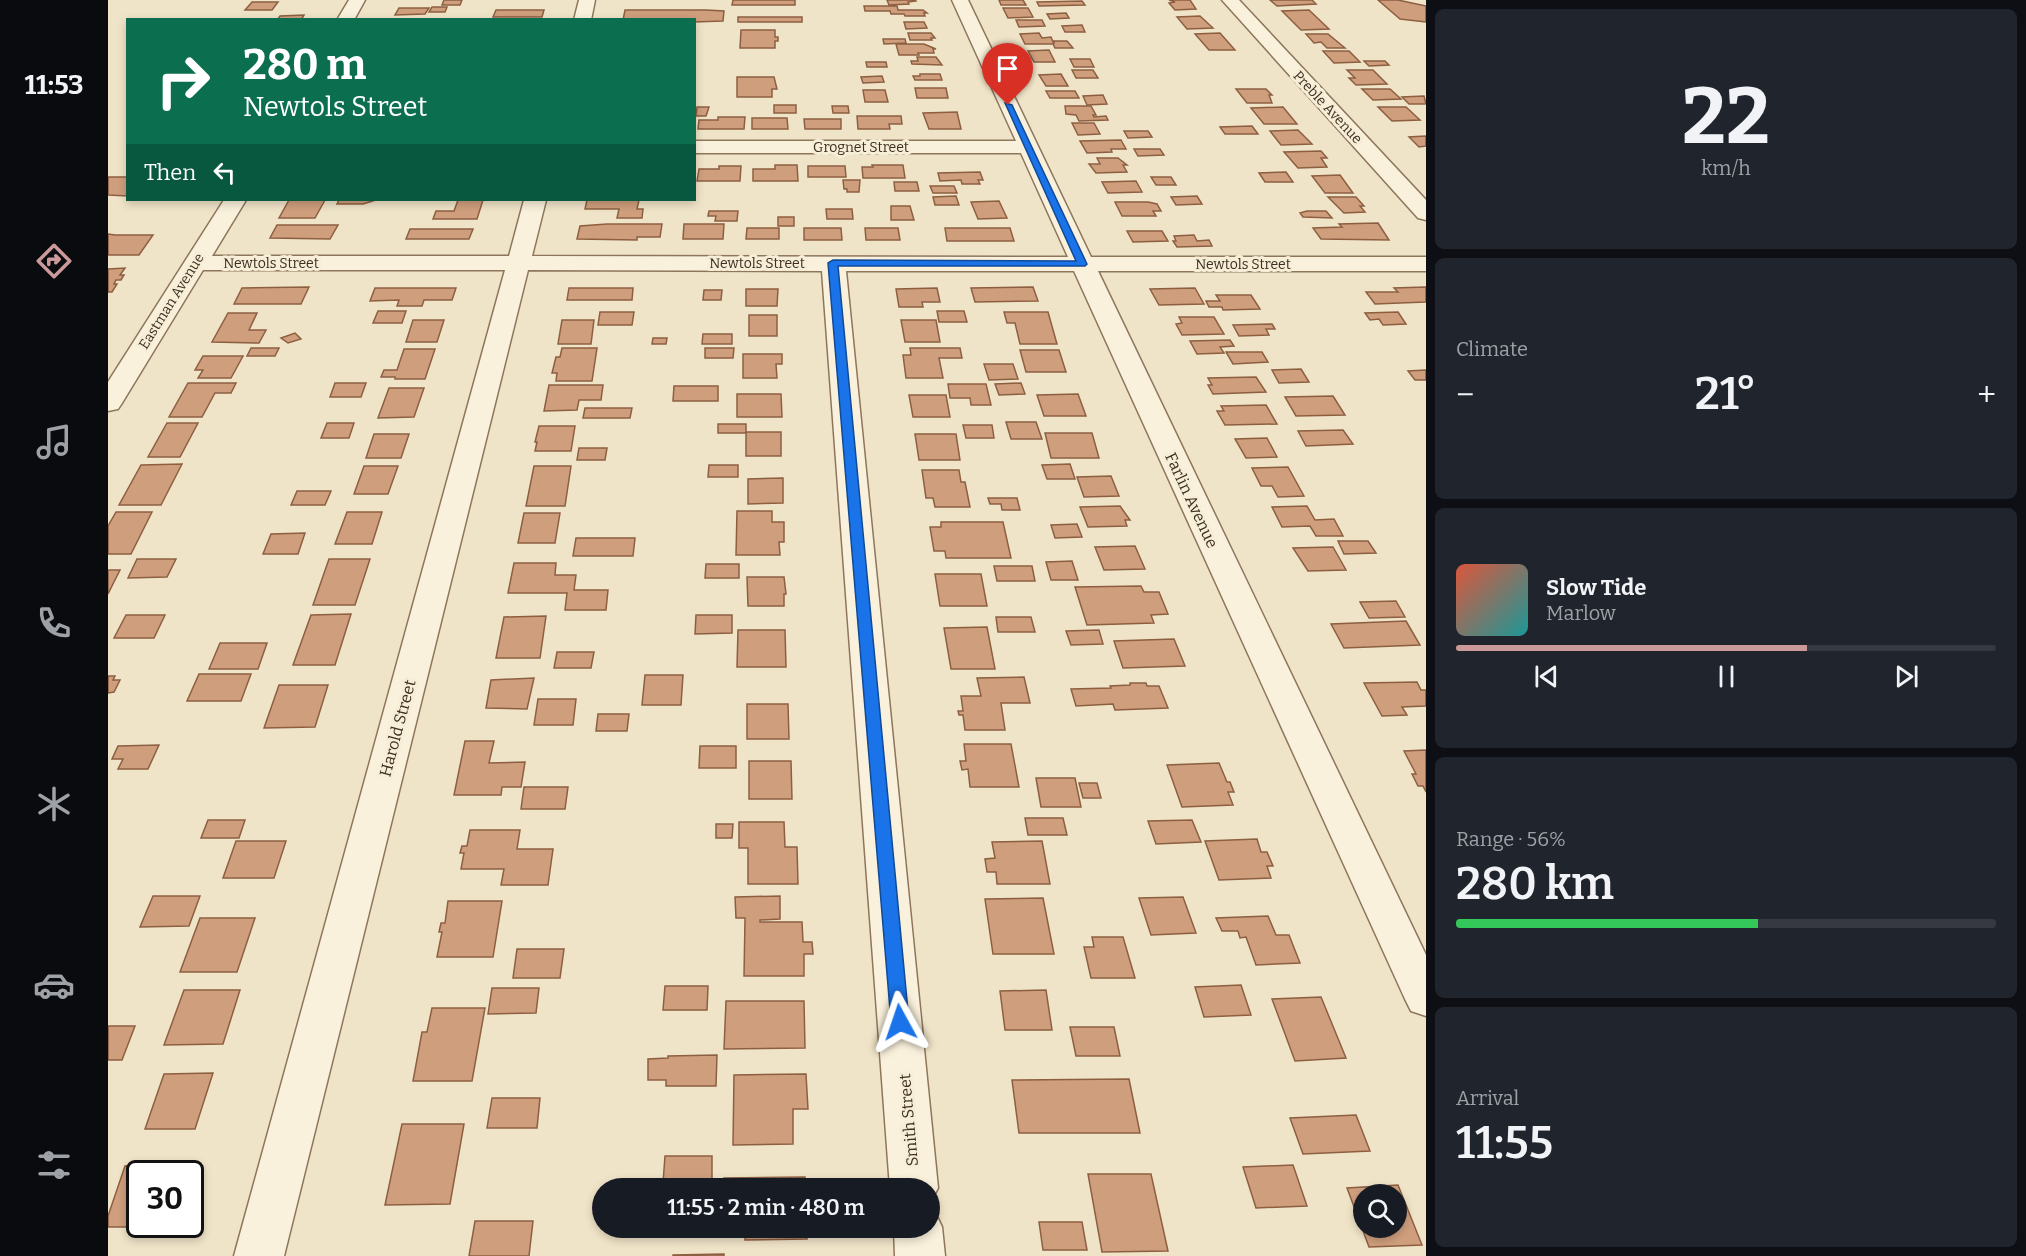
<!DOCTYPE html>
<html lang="en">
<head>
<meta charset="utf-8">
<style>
	body { margin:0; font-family:Bitter,serif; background:#20242c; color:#f1f3f6; height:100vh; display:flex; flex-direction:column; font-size:22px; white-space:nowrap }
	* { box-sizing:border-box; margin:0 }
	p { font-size:20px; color:#9ea1a6 }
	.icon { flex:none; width:33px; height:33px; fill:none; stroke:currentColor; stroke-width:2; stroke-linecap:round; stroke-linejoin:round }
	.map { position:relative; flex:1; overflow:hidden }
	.details { display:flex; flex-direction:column; gap:9px; padding:9px; background:#0d0f14; width:600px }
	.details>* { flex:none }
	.guide { position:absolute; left:18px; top:18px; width:570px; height:183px; border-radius:0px; box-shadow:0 3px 9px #0003; background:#0b6e4f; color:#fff; overflow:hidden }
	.tools { position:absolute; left:1245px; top:1184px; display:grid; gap:12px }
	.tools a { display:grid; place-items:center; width:54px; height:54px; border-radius:50%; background:#171b24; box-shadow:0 3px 9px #0003; font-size:30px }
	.speed { position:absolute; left:18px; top:1160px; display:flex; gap:12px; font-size:30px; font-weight:700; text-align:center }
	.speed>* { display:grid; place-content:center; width:78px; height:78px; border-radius:50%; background:#171b24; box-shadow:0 3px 9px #0003; line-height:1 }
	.speed .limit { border:3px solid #111; border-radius:9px; background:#fff; color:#111 }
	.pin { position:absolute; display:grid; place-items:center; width:51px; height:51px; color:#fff; margin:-62px -26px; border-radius:50% 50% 50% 0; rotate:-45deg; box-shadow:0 0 6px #0007 }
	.pin .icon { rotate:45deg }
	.me { position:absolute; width:66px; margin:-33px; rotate:355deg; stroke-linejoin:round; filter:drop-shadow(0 0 4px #0008) }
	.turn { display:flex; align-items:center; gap:21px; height:126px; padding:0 18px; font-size:27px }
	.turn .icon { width:78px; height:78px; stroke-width:2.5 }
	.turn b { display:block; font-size:42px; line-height:51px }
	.then { display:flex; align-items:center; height:57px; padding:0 18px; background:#0003; gap:12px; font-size:22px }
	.big { font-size:45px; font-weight:600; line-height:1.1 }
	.details .card { flex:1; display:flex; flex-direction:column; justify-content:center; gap:9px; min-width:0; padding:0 21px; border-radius:9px; background:#20242c }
	.details .dial { align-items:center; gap:0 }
	.dial b { font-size:78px; line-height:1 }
	.song { display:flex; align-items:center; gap:18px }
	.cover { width:72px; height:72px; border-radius:9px; background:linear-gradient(135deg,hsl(10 70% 55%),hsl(180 70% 35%)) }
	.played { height:6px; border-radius:3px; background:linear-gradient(90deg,#cc999b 65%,#363941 65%) }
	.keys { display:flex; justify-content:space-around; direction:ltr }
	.heat { display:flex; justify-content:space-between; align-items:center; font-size:33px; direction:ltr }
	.charge { height:9px; border-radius:4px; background:linear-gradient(90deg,#34c759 56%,#363941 0) }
	.trip { position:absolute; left:484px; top:1178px; width:348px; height:60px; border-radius:30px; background:#171b24; box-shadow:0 3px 9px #0003; font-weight:600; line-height:60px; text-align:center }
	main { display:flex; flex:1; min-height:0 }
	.tab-bar { display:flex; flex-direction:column; width:108px; justify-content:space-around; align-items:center; background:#090b0e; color:#9ea1a6 }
	.tab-bar .icon { width:42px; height:42px }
	.tab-bar .on { color:#cc999b }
	.tab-bar b { font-size:27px; color:#f1f3f6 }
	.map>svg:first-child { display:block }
</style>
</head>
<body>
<main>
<nav class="tab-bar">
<b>11:53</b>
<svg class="icon on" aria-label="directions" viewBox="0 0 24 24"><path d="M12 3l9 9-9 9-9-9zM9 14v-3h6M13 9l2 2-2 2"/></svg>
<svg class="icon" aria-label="music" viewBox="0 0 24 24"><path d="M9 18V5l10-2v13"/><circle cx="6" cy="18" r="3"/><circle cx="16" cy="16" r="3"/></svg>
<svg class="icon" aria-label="phone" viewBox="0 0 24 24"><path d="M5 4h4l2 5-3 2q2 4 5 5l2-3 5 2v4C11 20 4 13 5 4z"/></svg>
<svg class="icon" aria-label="climate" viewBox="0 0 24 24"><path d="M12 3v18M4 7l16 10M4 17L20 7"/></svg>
<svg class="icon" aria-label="car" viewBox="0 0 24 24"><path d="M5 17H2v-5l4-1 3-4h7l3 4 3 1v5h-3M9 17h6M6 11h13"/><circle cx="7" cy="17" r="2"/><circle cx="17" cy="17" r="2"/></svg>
<svg class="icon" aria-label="filters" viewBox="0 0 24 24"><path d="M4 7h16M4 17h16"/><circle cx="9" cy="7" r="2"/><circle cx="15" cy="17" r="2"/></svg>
</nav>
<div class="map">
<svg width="1318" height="1256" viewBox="0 0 1318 1256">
	<rect width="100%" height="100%" fill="#f0e4c8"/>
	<path fill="#cf9f7d" stroke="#8d5f41" stroke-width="1.5" fill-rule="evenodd" d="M336 0H354L352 5H334Z
		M625 0H687V5H624Z
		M779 0H807L808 1 800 2 801 4 781 5Z
		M891 0H915L918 5H893Z
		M1061 0H1082L1088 9 1067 10 1061 3 1067 2Z
		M1162 0H1204L1208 4 1169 6Z
		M1270 0H1290L1318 6V22L1292 19Z
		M974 1 977 5 931 6 929 2Z
		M144 2H170L164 10H137Z
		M756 6H789L790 10H815L819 13H816L817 16H797L796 14H783L782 11H757Z
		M324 7H339L337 12H321Z
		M291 8H321L317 14 287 15Z
		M895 8H920L925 17 900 18Z
		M388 10H436L434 17H385Z
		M517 10H598L616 11 615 21 586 22V20H515Z
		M1201 10 1221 29 1193 30 1174 11Z
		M958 13 961 18 942 19 939 14Z
		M196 15 193 20H169L172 16Z
		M1092 16 1105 28 1079 29 1069 17Z
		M630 17H694V22H630Z
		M908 20H934L937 26 911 27Z
		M796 22H816L819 28 798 29Z
		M974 25 977 32H957L954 26Z
		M633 30H667V37H670V41H667V48H632Z
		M800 33H823L827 38H823L824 40H802Z
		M931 33 934 38 943 37 946 44V41H959L965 48H947L945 44H917L912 34Z
		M1112 33 1127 50H1101L1087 34Z
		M1198 34H1220L1237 48H1219L1213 42 1206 43Z
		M775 39H797L798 43 776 44Z
		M788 44H816L828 49H825L826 53H810L811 55H791Z
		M941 50 947 62H926L920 51Z
		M1215 51H1241L1252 62 1226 63Z
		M809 57H828L834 65 804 64 803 61H810Z
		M962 59H982L986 67H966Z
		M1256 61H1277L1281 65 1261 66Z
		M758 62H778L779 67H759Z
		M964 70H985L990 78H968Z
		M1239 70H1265L1279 84 1248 85 1241 78H1247Z
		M812 74H832L834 80H807L805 76H812Z
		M953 74 960 86H938L931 75Z
		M774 76 776 82 755 83 753 77Z
		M629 77H666L669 89H664V97H629Z
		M807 88H838L840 98H809Z
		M1128 89H1158L1164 95H1161L1164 103H1139Z
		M1254 89H1282L1293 99 1265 100Z
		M755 90H777L780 102H757Z
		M938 91H967L971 98H942Z
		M995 95 999 104 979 105 975 96Z
		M1316 96 1318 104H1301L1294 97Z
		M666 105H688V113H666Z
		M724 106H740L741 113H725Z
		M957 106H983L988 115H985L986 117 998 116 1000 120 971 121 968 115 958 114Z
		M589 107H601L598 116H588Z
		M1175 107 1189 124H1156L1143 108Z
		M1270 107H1298L1312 120 1284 121Z
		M849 112 853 129H821L815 113Z
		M749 116H793L794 124H781L782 129H750Z
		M610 117H637L636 129H590L591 120H610Z
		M644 118H679L680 129H644Z
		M696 119H733V129H697Z
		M964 123H986L992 134 970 135Z
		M1144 126 1150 134H1117L1112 127Z
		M1190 130 1204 144 1173 145 1162 131Z
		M1016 131H1040L1044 137 1020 138Z
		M1318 136V146L1311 147 1301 137Z
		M1013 140 1018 149H1003L1004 152 979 153 972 141Z
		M1026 149H1052L1056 155 1030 156Z
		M1213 151 1219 158H1213L1219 167 1190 168 1176 152Z
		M989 158H1010L1019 165H1015L1019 172 988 173 981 164H992Z
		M667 165H689L690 181H645V169H667Z
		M764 165H795L797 178H755L754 167H765Z
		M611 166H633L632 181H589L591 169H611Z
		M700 166H737L738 177H700Z
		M872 172 875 180H870L872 184H854L853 180 832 181 830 173Z
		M1178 172 1185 182H1157L1151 173Z
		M1232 175 1245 193H1217L1204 176Z
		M0 177H20V196L0 195Z
		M1043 177H1063L1068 185H1048Z
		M735 180H752L751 192H739V189H736Z
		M1028 181 1034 192 1000 193 994 182Z
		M786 182H809L811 191H787Z
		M822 186H846L849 193H825Z
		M848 196 851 205H827L825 197Z
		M1089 196 1094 204 1068 205 1063 197Z
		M1220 197H1248L1256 206H1252L1257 212 1236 213Z
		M181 200H217L207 218H171Z
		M231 200H268L255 204H229Z
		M350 200H375L369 219H325L328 211H346Z
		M479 200H531L529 209H535L534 218H509L511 209H477Z
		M891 201 899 218 870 219 863 202Z
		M1007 202H1040L1049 204 1053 211H1045L1048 216H1014Z
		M783 206H802L806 220H783Z
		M718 209H744L745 219H719Z
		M601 211H630L629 221H607L608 216H600Z
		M1199 211H1218L1224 218 1195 217 1192 213Z
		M670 217H686V226H670Z
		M1270 223 1281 240 1213 239 1205 228 1234 227 1231 224Z
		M499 224H554L552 237H529V240L469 239 472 226Z
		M576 224H616L615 239H575Z
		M169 225H230L222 239 162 238Z
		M639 228H671V239H638Z
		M696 228H733L734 240H696Z
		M757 228H790L792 240H758Z
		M837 228H902L906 241H839Z
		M302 229H365L361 239H298Z
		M1019 231H1054L1060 241 1025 242Z
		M0 234 7 235H45L31 255H0Z
		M1086 235 1089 241 1101 240 1104 246 1069 247 1065 241H1068L1066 236Z
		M17 268 12 275H16L13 280H8L6 284H9L4 292H0V269Z
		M201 287 193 304H126L134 288Z
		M925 287 930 301 867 302 863 288Z
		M1318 287V302L1267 304 1258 292H1290L1286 288Z
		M267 288H348L344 300H316L314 306H289L291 300 262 301Z
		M461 288H525L524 300H459Z
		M829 288 832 302H814L815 307H791L788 289Z
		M1087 288 1096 304 1051 305 1042 289Z
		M638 289H670L669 306H638Z
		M596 290H614L613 300H595Z
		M1108 295H1143L1152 309 1115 310 1114 307H1101L1098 301H1112Z
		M270 311H298L294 323H265Z
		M829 311H856L859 322H831Z
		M492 312H526L524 325H490Z
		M896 312H940L949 344H912L907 323H899Z
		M1290 312 1298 324 1275 325 1271 319 1262 320 1257 313Z
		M120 313H149L141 330H158L151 343 104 342Z
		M641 315H669V336H641Z
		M1071 317H1106L1116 334 1074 335 1068 324 1074 323Z
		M305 320H336L329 342H298Z
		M454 320H486L483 344H450Z
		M793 320H828L832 342H797Z
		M1164 324 1167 329H1158L1161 335 1131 336 1125 325Z
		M187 333 193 339 180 343 173 338Z
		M595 334H624V344H594Z
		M545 338H559L558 344H544Z
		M1122 340 1126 346 1112 347 1116 353 1089 354 1082 341Z
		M143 348H171L167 356H139Z
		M454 348H489L484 381H448L449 373H444L448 357H452Z
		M597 348H626L625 358H597Z
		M802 348H852L854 358H831L835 378H798L795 355H803Z
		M296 349H327L317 379H287V377H273L276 370H289Z
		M912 350H951L958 372H918Z
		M1118 352H1154L1160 362 1125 364Z
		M635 354H674V364H668L669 378H635Z
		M95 356H135L123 378H90L95 370H87Z
		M876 364H905L910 379 881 380Z
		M1193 369 1201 382 1171 383 1164 370Z
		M1318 370V380H1307L1300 371Z
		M1148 377 1158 392 1105 394 1100 385H1104L1100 378Z
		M80 383H128L123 393H107L94 417H61Z
		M227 383H258L253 397H222Z
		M913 383 917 394 891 395 887 384Z
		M840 384H878L883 405H863L862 398H842Z
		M441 385H495L493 400H471L469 410 436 411Z
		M566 386H610V401H565Z
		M281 388H316L306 417 270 418Z
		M629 394H673L674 417H629Z
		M970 394 978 416H936L929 395Z
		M801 395H838L842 417H805Z
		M1225 396 1237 415 1188 416 1177 397Z
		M1158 405 1169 424 1117 425 1109 411H1116L1113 406Z
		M477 408H524L522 418H475Z
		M898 422H928L934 439H903Z
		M59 423H90L72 457H40Z
		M219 423H246L241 438H213Z
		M610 424H638V433H610Z
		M855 425H884L886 438H858Z
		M431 426H467L463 451H427L429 442H427Z
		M1235 430 1245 444 1198 446 1190 431Z
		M638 432H673V456H638Z
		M937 433H984L991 458H943Z
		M266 434H301L293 458H258Z
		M807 434H848L852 460H811Z
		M1159 438 1169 457 1138 458 1127 439Z
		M471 448H499L497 460H469Z
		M74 464 53 505H11L33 465Z
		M962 464 967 479H939L934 465Z
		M601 465H630V477H600Z
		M256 466H290L280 494H246Z
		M426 466H463L457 506H418Z
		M1180 467 1196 496 1170 497 1164 486H1153L1144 468Z
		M814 470H851L853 482H857L862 507H827L825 498H818Z
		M1003 476 1011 496 976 497 969 477Z
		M675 478V503L640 504V479Z
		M189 491H223L217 505H183Z
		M880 498H909L912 510H894L893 504H882Z
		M1012 506 1022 520H1017L1019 526 980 527 972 507Z
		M1199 506 1207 520 1226 519 1235 536H1208L1202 526 1174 527 1164 507Z
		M629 511H664V522H676V542H671L672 555H628Z
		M8 512H44L23 554H0V526Z
		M239 512H274L264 544H227Z
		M416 513H452L447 543H410Z
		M833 522H895L903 558H838L837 551H826L822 527H833Z
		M969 524 974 537 947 538 943 525Z
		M197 533 190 554H155L163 534Z
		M468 538H527L525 556H465Z
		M1230 541H1260L1268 553 1236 554Z
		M1027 546 1037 569 996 570 987 547Z
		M1225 547 1238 570 1200 571 1185 548Z
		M29 559H68L59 577 20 578Z
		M221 559H262L247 605H205Z
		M964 561 970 580H943L938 562Z
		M406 563H448L447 575H468L466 590H500L498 610H457L459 593H400Z
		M598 564H631V578H597Z
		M886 566H924L927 581H889Z
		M0 570H12L0 594Z
		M827 574H873L879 606H832Z
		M639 577H676L678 594H676V606H640Z
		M1033 586 1036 592H1051L1060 614 1043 615 1046 623 979 625 967 587Z
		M1288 601 1297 617 1261 618 1252 602Z
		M243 614 227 665H185L203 615Z
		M18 615H57L46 638H6Z
		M588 615H624V633L587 634Z
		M438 616 432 658H388L396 617Z
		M888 617H923L927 632H890Z
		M1298 621 1312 645 1236 648 1223 624Z
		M879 627 887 669H843L836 628Z
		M630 630H677L678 667H629Z
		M991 630 995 644 963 645 958 631Z
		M1066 639 1077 666 1015 668 1006 641Z
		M112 643H159L150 669H101Z
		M449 652H486L483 668H446Z
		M91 674H143L133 701H79Z
		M537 675H575L573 705H534Z
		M0 676H7L5 680H12L6 692 0 693Z
		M916 677 922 703H893L897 730H857L855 715H851L850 711H855L853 696H873L869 678Z
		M426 678 419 709 378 708 383 680Z
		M1309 682 1313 690H1318V706L1294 707 1299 715 1274 716 1256 683Z
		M1022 683H1038L1039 686H1051L1060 708 1007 710 1005 704 968 706 963 689 1003 688 1002 686 1022 685Z
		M171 685H220L207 727 156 728Z
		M430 699H468L465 725H426Z
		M639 704H680L681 739H639Z
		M490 714H521L519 731H488Z
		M357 741H386L381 763 417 762 413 787H394L393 795H346Z
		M856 744H903L911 787H862L860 769 854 770 852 761H858Z
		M51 745 40 769H10L15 759H4L10 746Z
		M592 746H628V768H591Z
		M1318 750V792L1315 786H1310L1304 774H1308L1296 751Z
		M641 761H683L684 799H641Z
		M1111 763 1119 782H1122L1126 792H1120L1125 805 1074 807 1059 765Z
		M928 778H967L973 807H933Z
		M971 783H989L993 798H975Z
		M416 787H460L457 809H413Z
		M917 818H955L959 835H920Z
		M100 820H137L131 838H93Z
		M1084 820 1093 842 1048 844 1040 821Z
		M631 822H676L677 847H689L690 884H640V848H631Z
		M608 824H625L624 838H608Z
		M362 830H412L409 849H445L440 885H393L396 869H353L356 853H352L354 846H359Z
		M1149 839 1153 852H1159L1165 866H1159L1163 878 1111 880 1097 841Z
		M128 841H178L166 878H115Z
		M934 841 942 884H889L888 872H879L877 859 887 858 884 842Z
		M45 896H92L81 926 32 927Z
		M672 896V919L652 920V922H694L695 942H704L705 954H696V976H636L637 918H628L627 897Z
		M1075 897 1088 933 1043 935 1031 898Z
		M935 898 946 954H885L877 899Z
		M340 901H394L385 957H329L334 932H331L333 923H337Z
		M1160 916 1168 935H1181L1192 963 1148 965 1138 937 1132 938 1130 931H1114L1108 918Z
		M92 918H147L129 972H72Z
		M984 937H1015L1027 978H983L976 947H986Z
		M409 949H456L452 978H405Z
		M1133 985 1143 1015 1096 1017 1087 987Z
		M557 986H600L599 1010H555Z
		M384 988H431L428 1013 380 1014Z
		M76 990H132L115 1044 56 1045Z
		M938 990 944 1030H897L892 991Z
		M1213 997 1238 1058 1187 1061 1164 999Z
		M618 1001H696L697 1048 616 1049Z
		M324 1008H377L364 1081H305L314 1032H319Z
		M0 1026H27L14 1060H0Z
		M962 1027H1006L1012 1056H968Z
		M609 1055 608 1086H558V1080H540V1059L560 1058V1056Z
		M105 1073 87 1129H37L56 1074Z
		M698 1074 700 1109H685V1144L625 1145 626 1075Z
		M1021 1079 1032 1133H911L904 1080Z
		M384 1098H432L429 1128H379Z
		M1248 1115 1262 1151 1195 1154 1182 1118Z
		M294 1124H356L342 1204 277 1205Z
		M557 1156H604V1183H555Z
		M79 1165 77 1173H32V1224H60L59 1227H0V1216L17 1166Z
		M1185 1165 1199 1206 1148 1208 1135 1167Z
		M980 1174H1043L1060 1251 994 1252Z
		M697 1177 698 1188H616V1178Z
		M1290 1185 1314 1245 1261 1247 1239 1188ZM1256 1194H1288V1227H1256Z
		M367 1221H425L421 1256H361Z
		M931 1222H974L979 1250H935Z
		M637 1227H699V1239L637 1240Z
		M616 1254V1256H565V1255Z"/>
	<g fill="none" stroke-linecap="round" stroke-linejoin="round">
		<g stroke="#8d765c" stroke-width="3">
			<path id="minor" d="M241 0H257L246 20H229Z
				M471 0H487L483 20H466Z
				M844 0H860L983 257H1318V271H990L1318 955V1016L1303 1011 1297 999 966 271H738L830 1188 822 1203V1188H782L714 271 420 270 176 1256H126L397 270H95L14 403 10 409 0 411V382L116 200H138L104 256H401L416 200H438L424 256 960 257 913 153H586V141H908Z
				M1114 0H1131L1318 200V220L1310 218Z
				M822 1210 827 1212 834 1227 837 1256H787L786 1227H822Z"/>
		</g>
		<use href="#minor" fill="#faf1dc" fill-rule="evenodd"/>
	</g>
	<path fill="#1a73e8" stroke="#114b97" stroke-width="1.5" d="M897 103 904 105 979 264 977 266H730L801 1022 798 1027 792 1029 786 1027 783 1022 720 263 725 260 968 261Z"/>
	<g text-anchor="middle" stroke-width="6" stroke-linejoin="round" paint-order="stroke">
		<g font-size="14" fill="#3d2e20" stroke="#f7eed8">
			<text transform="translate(1220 107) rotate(47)" y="5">Preble Avenue</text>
			<text x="753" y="152">Grognet Street</text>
			<text x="163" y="268">Newtols Street</text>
			<text x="649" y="268">Newtols Street</text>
			<text x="1135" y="269">Newtols Street</text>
			<text transform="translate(63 301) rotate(-58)" y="5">Eastman Avenue</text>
		</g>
		<g font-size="16" fill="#3d2e20" stroke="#f7eed8">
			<text transform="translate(1084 500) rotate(65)" y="6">Farlin Avenue</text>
			<text transform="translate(289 728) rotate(-75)" y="6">Harold Street</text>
			<text transform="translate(800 1120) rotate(-95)" y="6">Smith Street</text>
		</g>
	</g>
</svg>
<div class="tools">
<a><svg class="icon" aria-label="search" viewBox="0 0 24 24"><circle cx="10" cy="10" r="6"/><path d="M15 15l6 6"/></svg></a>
</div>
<div class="speed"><div class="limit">30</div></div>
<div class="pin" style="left:900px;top:105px;background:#d93025"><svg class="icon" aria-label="arrive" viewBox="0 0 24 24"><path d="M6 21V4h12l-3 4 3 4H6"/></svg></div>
<svg class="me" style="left:792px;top:1022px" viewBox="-20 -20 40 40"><path d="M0-17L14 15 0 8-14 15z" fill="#1a73e8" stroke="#fff" stroke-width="4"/></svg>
<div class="trip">11:55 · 2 min · 480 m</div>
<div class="guide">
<div class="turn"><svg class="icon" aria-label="right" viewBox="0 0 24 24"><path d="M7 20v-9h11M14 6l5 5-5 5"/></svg><div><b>280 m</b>Newtols Street</div></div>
<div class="then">Then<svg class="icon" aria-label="left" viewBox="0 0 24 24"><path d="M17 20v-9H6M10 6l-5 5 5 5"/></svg></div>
</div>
</div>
<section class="details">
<div class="card dial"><b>22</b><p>km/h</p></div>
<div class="card"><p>Climate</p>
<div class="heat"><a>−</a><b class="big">21°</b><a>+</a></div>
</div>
<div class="card">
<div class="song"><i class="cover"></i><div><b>Slow Tide</b><p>Marlow</p></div></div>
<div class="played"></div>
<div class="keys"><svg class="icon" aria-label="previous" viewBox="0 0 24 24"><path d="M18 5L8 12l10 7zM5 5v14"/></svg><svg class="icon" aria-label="pause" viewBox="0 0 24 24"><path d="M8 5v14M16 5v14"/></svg><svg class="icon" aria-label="next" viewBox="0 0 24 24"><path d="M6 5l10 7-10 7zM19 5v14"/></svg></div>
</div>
<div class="card"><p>Range · 56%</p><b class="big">280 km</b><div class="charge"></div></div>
<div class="card"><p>Arrival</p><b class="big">11:55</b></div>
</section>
</main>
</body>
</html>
